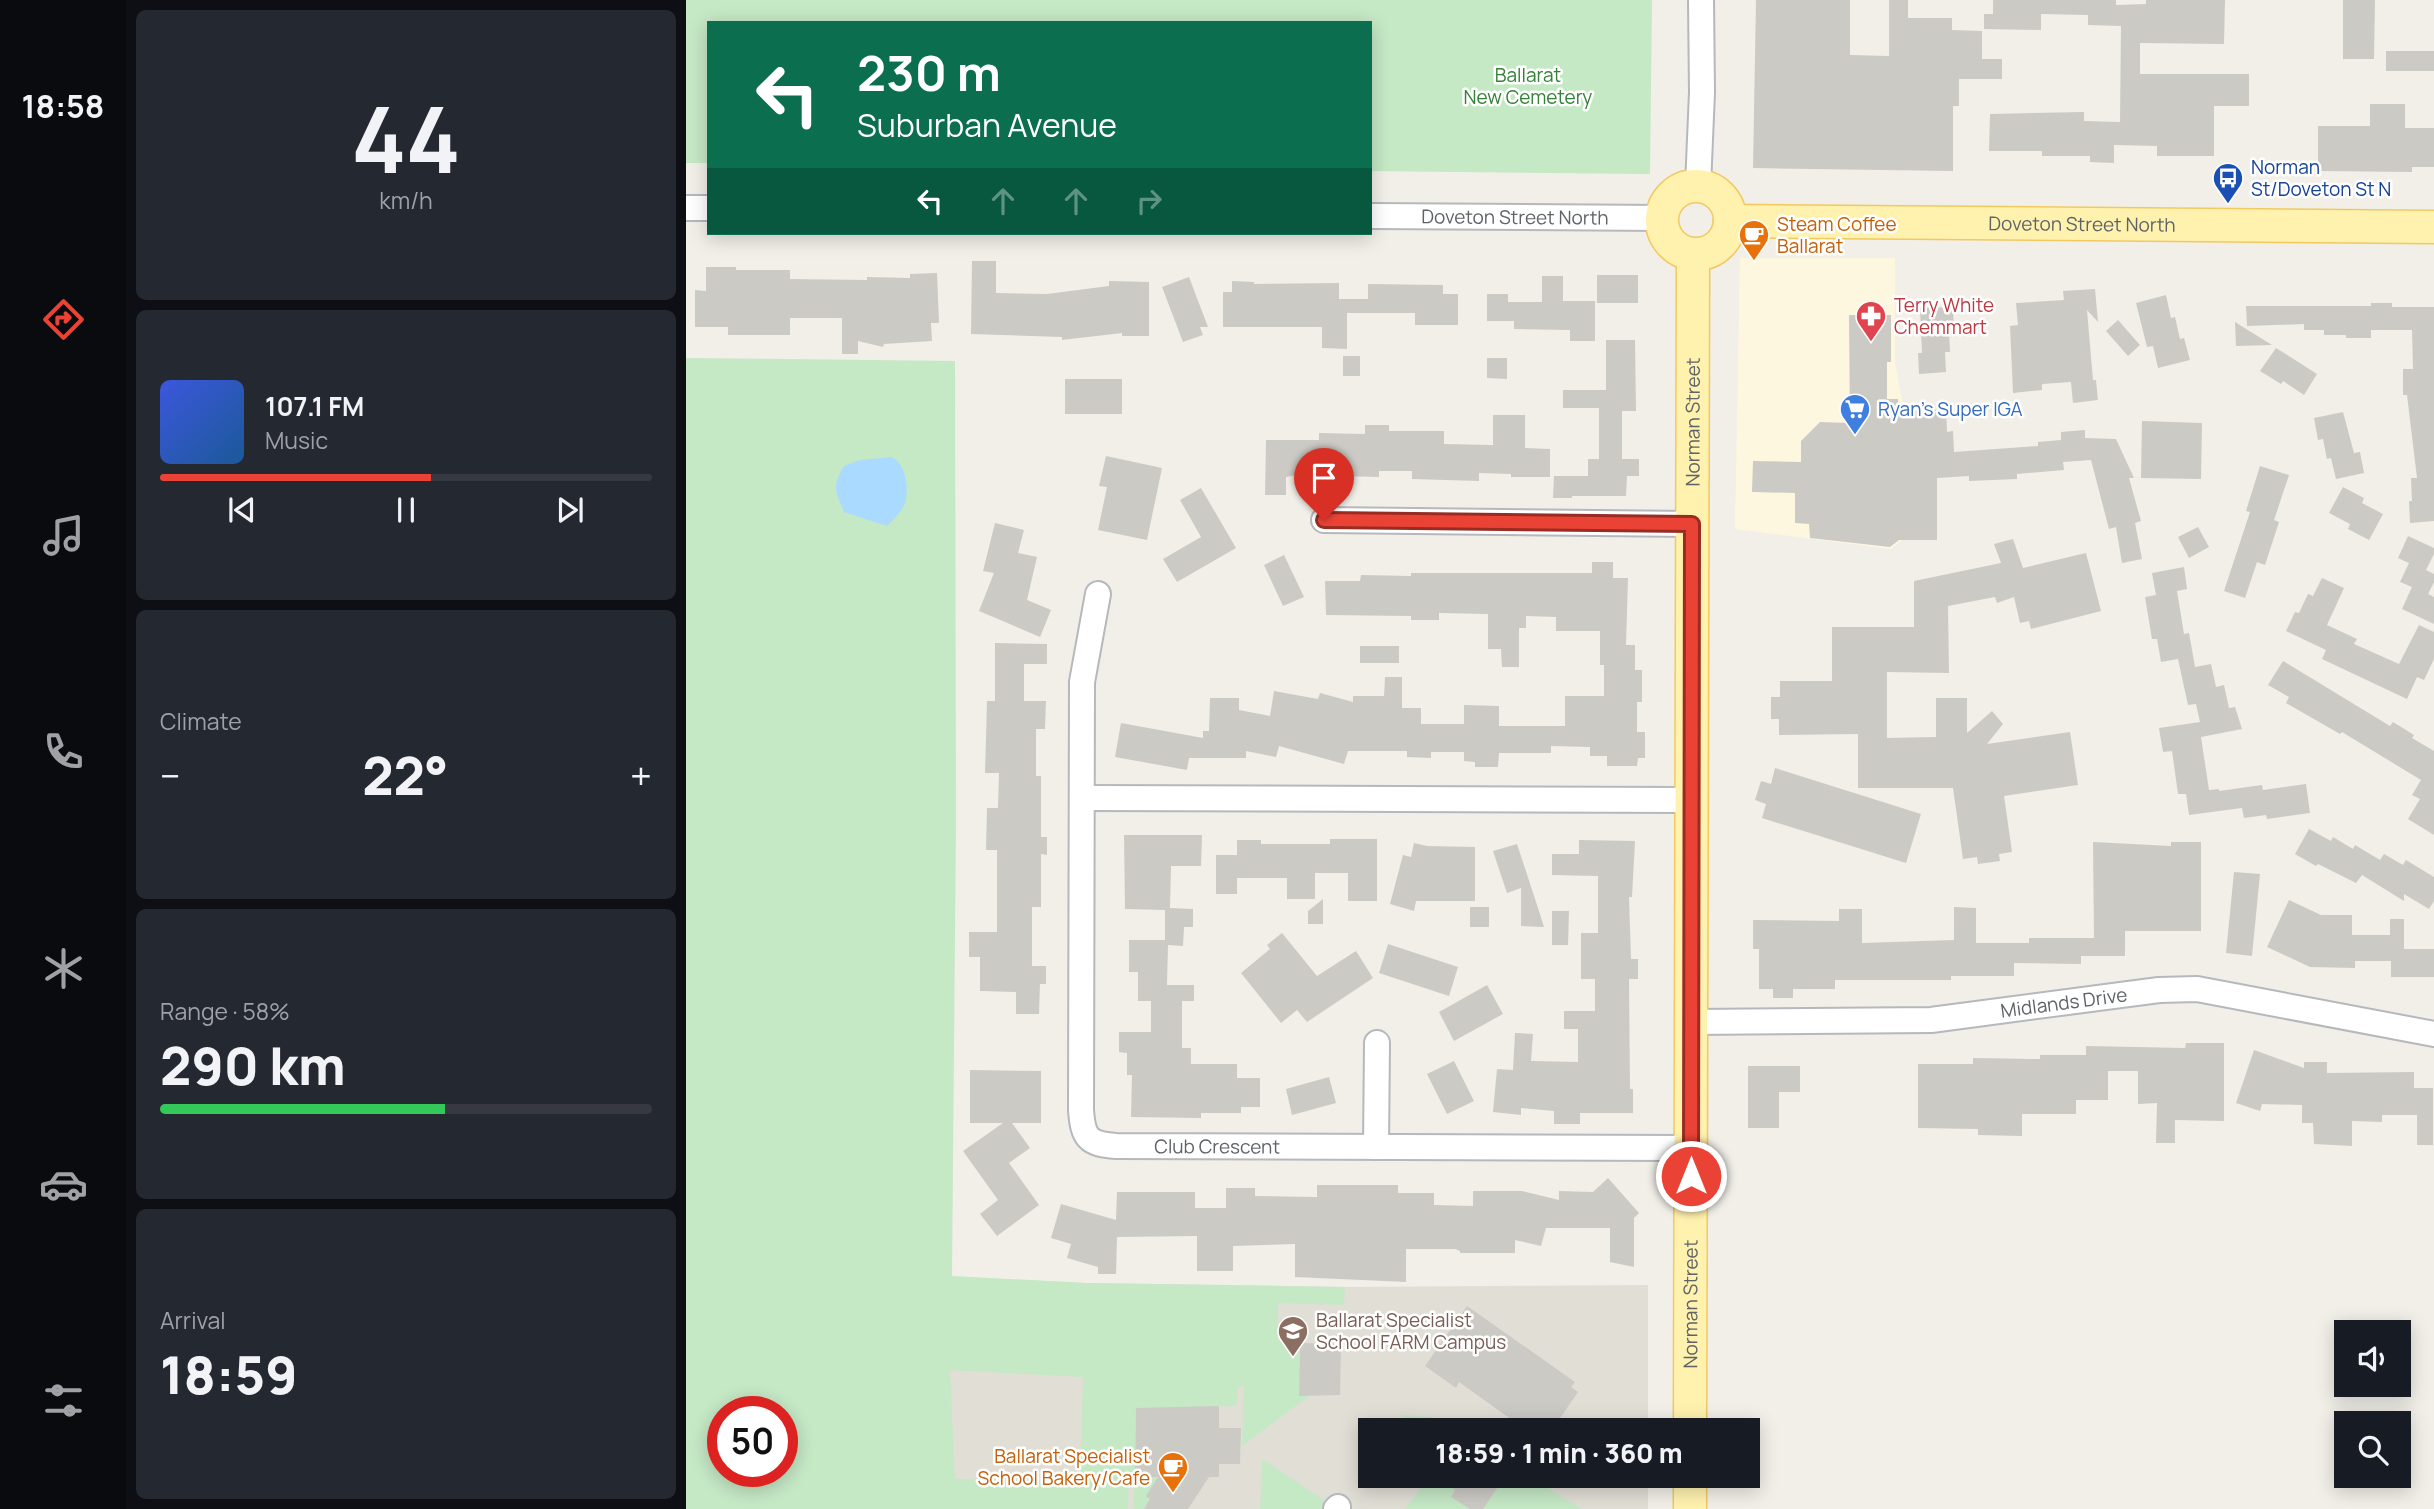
<!DOCTYPE html>
<html lang="en">
<head>
<meta charset="utf-8">
<style>
	body { margin:0; font-family:Manrope,sans-serif; background:#242831; color:#f1f3f6; height:100vh; display:flex; flex-direction:column; font-size:26px; white-space:nowrap }
	* { box-sizing:border-box; margin:0 }
	p { font-size:23px; color:#9ea1a6 }
	.icon { flex:none; width:38px; height:38px; fill:none; stroke:currentColor; stroke-width:2; stroke-linecap:round; stroke-linejoin:round }
	.map { position:relative; flex:1; overflow:hidden }
	.side { display:flex; flex-direction:column; gap:10px; padding:10px; background:#0d0f14; width:560px }
	.side>* { flex:none }
	.banner { position:absolute; left:21px; top:21px; width:665px; height:214px; border-radius:0px; box-shadow:0 4px 18px #0003; background:#0b6e4f; color:#fff; overflow:hidden }
	.controls { position:absolute; left:1648px; top:1320px; display:grid; gap:14px }
	.controls a { display:grid; place-items:center; width:77px; height:77px; border-radius:0px; background:#171b24; box-shadow:0 4px 18px #0003; font-size:35px }
	.speed { position:absolute; left:21px; top:1396px; display:flex; gap:14px; font-size:35px; font-weight:700; text-align:center }
	.speed>* { display:grid; place-content:center; width:91px; height:91px; border-radius:50%; background:#171b24; box-shadow:0 4px 18px #0003; line-height:1 }
	.speed .limit { border:10px solid #d22; background:#fff; color:#111 }
	.pin { position:absolute; display:grid; place-items:center; width:60px; height:60px; color:#fff; margin:-72px -30px; border-radius:50% 50% 50% 0; rotate:-45deg; box-shadow:0 0 7px #0007 }
	.pin .icon { rotate:45deg }
	.me { position:absolute; width:77px; margin:-38px; rotate:0deg; stroke-linejoin:round; filter:drop-shadow(0 0 5px #0008) }
	.turn { display:flex; align-items:center; gap:24px; height:147px; padding:0 35px; font-size:32px }
	.turn .icon { width:91px; height:91px; stroke-width:2.5 }
	.turn b { display:block; font-size:49px; line-height:60px }
	.lanes { display:flex; align-items:center; height:66px; padding:0 35px; background:#0003; justify-content:center; gap:35px; direction:ltr }
	.lanes .off { opacity:.35 }
	.big { font-size:52px; font-weight:800; line-height:1.1 }
	.side .tile { flex:1; display:flex; flex-direction:column; justify-content:center; gap:10px; min-width:0; padding:0 24px; border-radius:10px; background:#242831 }
	.side .dial { align-items:center; gap:0 }
	.dial b { font-size:91px; line-height:1 }
	.song { display:flex; align-items:center; gap:21px }
	.cover { width:84px; height:84px; border-radius:10px; background:linear-gradient(135deg,hsl(230 70% 55%),hsl(210 70% 35%)) }
	.played { height:7px; border-radius:4px; background:linear-gradient(90deg,#ea4335 55%,#363941 55%) }
	.keys { display:flex; justify-content:space-around; direction:ltr }
	.heat { display:flex; justify-content:space-between; align-items:center; font-size:38px; direction:ltr }
	.charge { height:10px; border-radius:5px; background:linear-gradient(90deg,#34c759 58%,#363941 0) }
	.trip { position:absolute; left:672px; top:1418px; width:402px; height:70px; border-radius:0px; background:#171b24; box-shadow:0 4px 18px #0003; font-weight:800; line-height:70px; text-align:center }
	main { display:flex; flex:1; min-height:0 }
	.tab-bar { display:flex; flex-direction:column; width:126px; justify-content:space-around; align-items:center; background:#090b0e; color:#9ea1a6 }
	.tab-bar .icon { width:49px; height:49px }
	.tab-bar .selected { color:#ea4335 }
	.tab-bar b { font-size:32px; color:#f1f3f6 }
	.map>svg:first-child { display:block }
</style>
</head>
<body>
<main>
<nav class="tab-bar">
<b>18:58</b>
<svg class="icon selected" aria-label="directions" viewBox="0 0 24 24"><path d="M12 3l9 9-9 9-9-9zM9 14v-3h6M13 9l2 2-2 2"/></svg>
<svg class="icon" aria-label="music" viewBox="0 0 24 24"><path d="M9 18V5l10-2v13"/><circle cx="6" cy="18" r="3"/><circle cx="16" cy="16" r="3"/></svg>
<svg class="icon" aria-label="phone" viewBox="0 0 24 24"><path d="M5 4h4l2 5-3 2q2 4 5 5l2-3 5 2v4C11 20 4 13 5 4z"/></svg>
<svg class="icon" aria-label="climate" viewBox="0 0 24 24"><path d="M12 3v18M4 7l16 10M4 17L20 7"/></svg>
<svg class="icon" aria-label="car" viewBox="0 0 24 24"><path d="M5 17H2v-5l4-1 3-4h7l3 4 3 1v5h-3M9 17h6M6 11h13"/><circle cx="7" cy="17" r="2"/><circle cx="17" cy="17" r="2"/></svg>
<svg class="icon" aria-label="filters" viewBox="0 0 24 24"><path d="M4 7h16M4 17h16"/><circle cx="9" cy="7" r="2"/><circle cx="15" cy="17" r="2"/></svg>
</nav>
<section class="side">
<div class="tile dial"><b>44</b><p>km/h</p></div>
<div class="tile">
<div class="song"><i class="cover"></i><div><b>107.1 FM</b><p>Music</p></div></div>
<div class="played"></div>
<div class="keys"><svg class="icon" aria-label="previous" viewBox="0 0 24 24"><path d="M18 5L8 12l10 7zM5 5v14"/></svg><svg class="icon" aria-label="pause" viewBox="0 0 24 24"><path d="M8 5v14M16 5v14"/></svg><svg class="icon" aria-label="next" viewBox="0 0 24 24"><path d="M6 5l10 7-10 7zM19 5v14"/></svg></div>
</div>
<div class="tile"><p>Climate</p>
<div class="heat"><a>−</a><b class="big">22°</b><a>+</a></div>
</div>
<div class="tile"><p>Range · 58%</p><b class="big">290 km</b><div class="charge"></div></div>
<div class="tile"><p>Arrival</p><b class="big">18:59</b></div>
</section>
<div class="map">
<svg width="1748" height="1509" viewBox="0 0 1748 1509">
	<rect width="100%" height="100%" fill="#f1efe8"/>
	<path fill="#fef7e0" d="M1054 258H1209V363L1217 405 1226 532 1205 549 1049 529Z"/>
	<path fill="#e1ded6" d="M266 1277 401 1283 659 1287 962 1285V1430H684V1475H962V1509H227Z"/>
	<path fill="#c5e8c5" fill-rule="evenodd" d="M0 0H966L964 174 684 171V23H23V163H0Z
		M0 358 269 361 270 821 266 1276 401 1283 659 1287 658 1305 592 1303V1340L613 1341V1395L623 1396 556 1446 558 1386 552 1387 551 1406 450 1408 449 1478H443L442 1509H0ZM264 1370 397 1377 394 1482 269 1479ZM37 1412H96V1472H37Z
		M717 1415 747 1417 768 1430H729L716 1422Z
		M576 1459 651 1509H574Z
		M744 1475 769 1490 765 1497 784 1509H719Z
		M820 1475H841L896 1509H797Z
		M464 1478H472L461 1496 464 1499 458 1509H447L448 1484H463Z"/>
	<path fill="#aadaff" d="M206 457C221 464 225 496 216 509 212 515 206 521 201 526L158 512C150 492 145 487 158 466L174 460Z"/>
	<path fill="#cccac5" d="M1070 0H1164V55L1203 56V0H1222V18H1266V30L1296 31V59H1316V79H1273V106H1267V171L1067 168Z
		M1307 0H1430V5L1460 4V0H1539L1538 44 1454 43V74H1563V106H1528V156H1471V146L1428 145V163L1404 162V156H1356V151H1303L1304 114 1398 112V121L1434 122 1435 26 1402 25V15L1355 14V30L1298 29V14H1307Z
		M1657 0H1689L1688 59H1657Z
		M1700 51H1748V71H1700Z
		M1684 104H1719V128H1748V167H1726V172L1632 171V126H1684Z
		M286 261H310V293L361 294 423 286V281L463 282V336H436V333L376 340V337L285 334Z
		M20 267H50V270H104V279L181 280V277L224 278V274L251 273 253 323H245L246 341 198 344 197 347 172 341V354H156V318H104V335H42V327H9V290L20 291Z
		M911 275H952V303H911Z
		M856 276H877V301H909V341H884V330L828 329V321H801V294H822V302H856Z
		M503 277 522 327H514L517 335 497 342 476 287Z
		M546 281 568 282V284L653 283V299H682V284L757 285V294H772V325H729V313H661V349L636 348V327H537V292H546Z
		M1409 289 1412 322 1401 310 1407 380H1410L1412 400 1387 403 1385 382 1356 384V390L1327 393 1324 326 1332 325 1330 303 1378 300 1377 291Z
		M1480 295 1485 318 1489 317 1494 339 1498 338 1504 360 1472 368 1467 346 1461 347 1450 303Z
		M1685 303H1706V307H1748V521L1724 523 1723 501H1726L1725 478H1731L1721 395H1717V369H1727L1726 330H1685V338H1660V335H1638V330H1618V324L1561 326 1560 306H1685Z
		M1267 307 1268 331H1263L1264 352H1259L1260 372 1233 374 1232 353H1236L1234 308Z
		M1163 315H1205V362H1201V399H1212V412L1260 409 1261 432 1267 431 1268 452 1352 446V442L1375 440V432L1399 430V438L1430 439 1448 478H1443L1455 521 1449 523 1456 559 1436 563 1430 527 1423 529 1405 460 1377 462 1378 470 1331 474V479L1283 481V476L1251 478V540H1213L1204 547 1124 538 1123 524 1109 523V493L1066 492 1067 461 1115 462V441L1134 422 1164 423Z
		M1432 320 1454 345 1442 356 1420 331Z
		M1549 322 1586 345 1550 346Z
		M920 340H949L950 411H936V459H953V476H941L940 496H886V498H867L868 476H902V459H913V408H877V390H920Z
		M1590 348 1631 374 1618 395 1597 381 1595 384 1574 371Z
		M657 356H674V376H657Z
		M801 358H821V379L801 378Z
		M379 379H436V414H379Z
		M1657 412 1668 453 1674 452 1678 473 1650 479 1645 458 1641 459 1637 439 1632 440 1628 418Z
		M807 415H839V448L864 449V477H825V474L793 473V481L726 479V471H693V477L611 475 600 477V495H579L580 440H633V433L679 434V425H703V431H758V444L807 445Z
		M1456 421 1516 423 1515 479 1455 478Z
		M420 456 476 468 461 540 412 530 421 487 413 486Z
		M1574 466 1603 475 1588 520 1593 522 1579 565 1571 562 1559 598 1538 591 1564 512 1560 511Z
		M1657 487 1678 498 1676 503 1697 514 1683 540 1662 529 1664 524 1643 513Z
		M515 488 550 548 491 582 477 559 515 537 494 500Z
		M309 523 338 530 332 553 351 557 341 600 365 610 354 637 293 611 308 573 297 571Z
		M1512 527 1523 547 1503 558 1492 537Z
		M1722 536 1748 548V554L1740 570 1748 574V582L1742 594 1748 597V624L1716 609 1726 587 1714 582 1723 563 1712 558Z
		M1327 539 1337 568 1400 553 1415 611 1345 629 1343 621 1334 623 1328 597 1311 603 1309 597 1262 606 1263 673 1201 672V738L1250 737V698H1281V733L1306 711 1317 724 1301 744 1384 732 1392 785 1318 796 1326 852 1313 854 1314 861 1292 864 1291 857 1277 859 1267 788H1172V734L1093 735V719H1085V697H1094V681H1146V627H1228V581L1315 563 1308 544Z
		M598 555 618 597 597 606 578 565Z
		M906 562H927V578H942L940 645H949V670H956V702H951V732H959V758H952L951 766H921V756H904V747L865 746V753H813L812 767H789V762L778 761V752H745V758L721 757V751H662L658 764 593 746 590 757 560 751V758H503L501 770 429 757 435 723 517 738V731H523L524 698H553V710L584 716 588 691 632 699 634 693 667 702V696H698L699 677H716V708H735V724H778V705L813 706V726H879V696H918V665H914V631H870V617L840 616V628H833V667H816L815 649H802V614L753 613V620H725V616L640 615 639 581H674L675 575 725 576V573H906Z
		M1498 567 1501 589 1491 591 1498 634 1503 633 1509 667 1525 664 1530 687 1538 685 1543 708 1549 707 1556 729 1515 737 1523 790 1533 789V791L1576 785 1577 790 1620 784 1624 813 1581 819 1580 815 1558 818 1556 808 1503 815 1500 794H1492L1486 751 1477 752 1473 728 1514 722 1510 704 1502 705 1492 659 1475 662 1471 639H1466L1459 597 1470 595 1466 573Z
		M1636 578 1658 588 1641 625 1671 639 1668 644 1713 664 1733 625 1748 632V659L1738 680 1731 677 1721 699 1636 659 1640 650 1600 631 1609 612 1613 613 1622 594 1627 596Z
		M309 643 361 644V664H338V701H360L359 729H350V776H355V837H361V855L355 854V907H346V966H360V984H354L353 1014H330V992L294 991V957H283V932H311V850H300L301 808H312L313 773H299L301 701H309Z
		M674 646H713V663H674Z
		M1597 661 1704 726 1707 722 1728 735 1726 738 1748 751V835L1722 819 1734 799 1726 795 1735 780 1656 732 1654 734 1600 703 1603 697 1582 685Z
		M1089 768 1235 814 1220 863 1076 818 1080 804 1069 800 1075 781 1085 784Z
		M1623 829 1645 841 1647 837 1667 849 1669 845 1694 860 1698 854 1717 865 1720 860 1748 877V901L1743 909 1718 894V901L1676 875 1670 883 1632 864 1630 866 1609 854Z
		M438 835H516L515 866H485L484 908 507 909V927H498L497 946 482 945 481 985H508V1001H496V1048H505V1064H551V1078H574V1107H555V1113H515V1118L445 1117 446 1075H441V1053L433 1052V1032H465V1001H452V972H443V940H479V910L439 909Z
		M644 839H691V901H662V873H629V899H601V878H551V894H530V855H551V840H575V844H644Z
		M893 840 949 841 946 897H943L945 959H952V979H943L944 1089H947V1113H894V1124H868V1111L835 1108V1115L807 1112 811 1069 827 1070 829 1033 847 1034 845 1061 892 1062V1029H878V1011H909V979H895V933H912V876L866 875V854H893Z
		M1407 842 1485 846V842H1515V931H1439V956H1395V964L1328 963V976H1265V980H1149V989H1107V998H1087V989H1073V949H1067V920L1153 921V909H1176V943L1268 940V907L1290 908V943H1343V938H1408Z
		M728 843 741 846 789 847V901H730L728 911 704 904 717 855 725 857Z
		M831 844 852 908 858 927 835 926V888L821 893 807 851Z
		M1548 872 1574 874 1566 956 1540 953Z
		M637 899V924H622V911Z
		M1603 900 1635 915H1666V935H1704V919H1718V949H1748V977H1705V961H1669V968L1624 967 1581 947Z
		M784 907H803V927H784Z
		M866 911H883L882 945H866Z
		M596 933 631 976 670 951 687 978 621 1022 611 1010 595 1023 555 973 584 949 581 945Z
		M702 944 772 967 763 996 693 973Z
		M801 985 817 1014 768 1041 753 1012Z
		M1500 1043H1538V1121L1489 1120V1143H1470L1471 1103 1452 1104V1071H1422V1100H1390V1114H1336V1136L1292 1135V1129L1232 1128V1064H1287V1058L1354 1059V1055H1400V1046L1499 1048Z
		M1568 1050 1618 1068V1062H1641V1073L1728 1072V1088H1747V1145H1731V1115H1696V1122L1666 1121V1146L1628 1144 1627 1123H1616V1105L1576 1104 1574 1111 1550 1103Z
		M768 1061 788 1101 761 1114 741 1074Z
		M1062 1066H1114V1092H1093V1128H1062Z
		M284 1070 355 1071V1123H326L344 1148 323 1163 353 1205 311 1236 294 1214 312 1200 277 1151 317 1123H284Z
		M643 1077 650 1103 606 1115 600 1089Z
		M922 1178 953 1213 948 1218V1267L924 1262V1228H860L855 1246 829 1240V1253H774V1251L769 1249H720V1282L609 1277V1244L547 1246V1271H511V1236L431 1237 430 1274H412V1267L381 1258 385 1244 365 1238 375 1204 430 1220 431 1192H509V1208H540V1188H569V1196L631 1197V1185H712V1193H748V1205L787 1206V1191H836L873 1200V1191L907 1192Z
		M781 1306 889 1382 885 1387 892 1392 866 1430H840L773 1382 770 1388 739 1366Z
		M614 1343 655 1344 654 1395 613 1396Z
		M533 1406V1428H555L554 1464H533V1477H523L502 1509H458L464 1499 460 1496 472 1477 449 1478 450 1408Z
		M745 1475H820L797 1509H784L765 1497 769 1490Z"/>
	<g fill="none" stroke-linecap="round" stroke-linejoin="round">
		<g stroke="#b5b8bc" stroke-width="28">
			<g id="minor">
				<path d="M1012 186 1016 92 1015 0"/>
				<path d="M0 208H23"/>
				<path id="s1" d="M684 216 976 218"/>
				<path d="M638 520 1006 524"/>
				<path id="s2" d="M412 594 396 682 395 1110C397 1138 402 1144 430 1146L1004 1148"/>
				<path d="M396 798 1005 800"/>
				<path id="s3" d="M1005 1022 1245 1020 1473 990 1511 989 1748 1034"/>
				<path d="M690 1147 691 1043"/>
				<path d="M650 1509 652 1507"/>
			</g>
		</g>
		<g stroke="#f2c960" stroke-width="35">
			<g id="major">
				<circle cx="1010" cy="220" r="34"/>
				<path id="s4" d="M1044 221 1748 227"/>
				<path id="s5" d="M1004 1430 1007 255"/>
				<path d="M1004 1509V1475"/>
			</g>
		</g>
		<use href="#minor" stroke="#fff" stroke-width="24"/>
		<use href="#major" stroke="#fff2af" stroke-width="32"/>
	</g>
	<g fill="none" stroke-linecap="round" stroke-linejoin="round">
		<g stroke="#982c22" stroke-width="18">
			<path id="route" d="M638 520 1006 524 1005 1176"/>
		</g>
		<use href="#route" stroke="#ea4335" stroke-width="12"/>
	</g>
	<defs>
		<g id="bus-pin" transform="scale(1.575)"><path d="M0 17L-7.5 6A9.5 9.5 0 1 1 7.5 6Z" fill="#1a4fb4" stroke="#fff"/><path d="M-5-6H5V4H4V6H2V4H-2V6H-4V4H-5ZM-3.5-4V0h7V-4ZM-3.5 1.2v1.5H-2V1.2ZM2 1.2v1.5H3.5V1.2Z" fill="#fff"/></g>
		<g id="cafe-pin" transform="scale(1.575)"><path d="M0 17L-7.5 6A9.5 9.5 0 1 1 7.5 6Z" fill="#e8710a" stroke="#fff"/><path d="M-5.5-4.5H6V0H3Q3 3.5 0 3.5H-2.5Q-5.5 3.5-5.5 0ZM3-3.2v2h1.7v-2ZM-6 4.5H4V6H-6Z" fill="#fff"/></g>
		<g id="pharmacy-pin" transform="scale(1.575)"><path d="M0 17L-7.5 6A9.5 9.5 0 1 1 7.5 6Z" fill="#e0444e" stroke="#fff"/><path d="M-2-6h4v4h4v4h-4v4h-4v-4h-4v-4h4Z" fill="#fff"/></g>
		<g id="supermarket-pin" transform="scale(1.575)"><path d="M0 17L-7.5 6A9.5 9.5 0 1 1 7.5 6Z" fill="#3f7fe0" stroke="#fff"/><path d="M-6-5.5h2.5l.6 2H6L4.5 2H-2.5L-4.4-4H-6ZM-1.5 3.2a1.3 1.3 0 1 0 .1 0ZM3 3.2a1.3 1.3 0 1 0 .1 0Z" fill="#fff"/></g>
		<g id="school-pin" transform="scale(1.575)"><path d="M0 17L-7.5 6A9.5 9.5 0 1 1 7.5 6Z" fill="#8d6e63" stroke="#fff"/><path d="M0-5L7-2L0 1L-7-2ZM-4 1L0 2.5L4 1V4Q0 6-4 4Z" fill="#fff"/></g>
	</defs>
	<g fill-rule="evenodd">
		<use href="#bus-pin" x="1542" y="178"/>
		<use href="#cafe-pin" x="1068" y="235"/>
		<use href="#pharmacy-pin" x="1185" y="316"/>
		<use href="#supermarket-pin" x="1169" y="409"/>
		<use href="#school-pin" x="607" y="1331"/>
		<use href="#cafe-pin" x="487" y="1467"/>
	</g>
	<g text-anchor="middle" stroke-width="5" stroke-linejoin="round" paint-order="stroke">
		<g font-size="19" fill="#348238" stroke="#fff">
			<text x="842" y="82">Ballarat<tspan x="842" dy="22">New Cemetery</tspan></text>
		</g>
		<g font-size="19" fill="#164399" stroke="#fff" text-anchor="start">
			<text x="1565" y="174">Norman<tspan x="1565" dy="22">St/Doveton St N</tspan></text>
		</g>
		<g font-size="19" fill="#5f6368" stroke="#fff">
			<text dy="7" stroke="none"><textPath href="#s1" startOffset="145">Doveton Street North</textPath></text>
			<text dy="7" stroke="none"><textPath href="#s4" startOffset="352">Doveton Street North</textPath></text>
			<text dy="7" stroke="none"><textPath href="#s5" startOffset="1008">Norman Street</textPath></text>
			<text dy="7" stroke="none"><textPath href="#s3" startOffset="374">Midlands Drive</textPath></text>
			<text dy="7" stroke="none"><textPath href="#s2" startOffset="677">Club Crescent</textPath></text>
			<text dy="7" stroke="none"><textPath href="#s5" startOffset="126">Norman Street</textPath></text>
		</g>
		<g font-size="19" fill="#c56008" stroke="#fff" text-anchor="start">
			<text x="1091" y="231">Steam Coffee<tspan x="1091" dy="22">Ballarat</tspan></text>
			<text x="464" y="1463" text-anchor="end">Ballarat Specialist<tspan x="464" dy="22">School Bakery/Cafe</tspan></text>
		</g>
		<g font-size="19" fill="#be3a42" stroke="#fff" text-anchor="start">
			<text x="1208" y="312">Terry White<tspan x="1208" dy="22">Chemmart</tspan></text>
		</g>
		<g font-size="19" fill="#366cbe" stroke="#fff" text-anchor="start">
			<text x="1192" y="416">Ryan's Super IGA</text>
		</g>
		<g font-size="19" fill="#785e54" stroke="#fff" text-anchor="start">
			<text x="630" y="1327">Ballarat Specialist<tspan x="630" dy="22">School FARM Campus</tspan></text>
		</g>
	</g>
</svg>
<div class="controls">
<a><svg class="icon" aria-label="sound" viewBox="0 0 24 24"><path d="M4 9h4l5-4v14l-5-4H4zM17 9q2 3 0 6"/></svg></a>
<a><svg class="icon" aria-label="search" viewBox="0 0 24 24"><circle cx="10" cy="10" r="6"/><path d="M15 15l6 6"/></svg></a>
</div>
<div class="speed"><div class="limit">50</div></div>
<div class="pin" style="left:638px;top:520px;background:#d93025"><svg class="icon" aria-label="arrive" viewBox="0 0 24 24"><path d="M6 21V4h12l-3 4 3 4H6"/></svg></div>
<svg class="me" style="left:1005px;top:1176px" viewBox="-20 -20 40 40"><circle r="17" fill="#ea4335" stroke="#fff" stroke-width="3"/><path d="M0-11L8 9 0 5-8 9z" fill="#fff"/></svg>
<div class="trip">18:59 · 1 min · 360 m</div>
<div class="banner">
<div class="turn"><svg class="icon" aria-label="left" viewBox="0 0 24 24"><path d="M17 20v-9H6M10 6l-5 5 5 5"/></svg><div><b>230 m</b>Suburban Avenue</div></div>
<div class="lanes"><svg class="icon" aria-label="left" viewBox="0 0 24 24"><path d="M17 20v-9H6M10 6l-5 5 5 5"/></svg><svg class="icon off" aria-label="ahead" viewBox="0 0 24 24"><path d="M12 20V5M6 11l6-6 6 6"/></svg><svg class="icon off" aria-label="ahead" viewBox="0 0 24 24"><path d="M12 20V5M6 11l6-6 6 6"/></svg><svg class="icon off" aria-label="right" viewBox="0 0 24 24"><path d="M7 20v-9h11M14 6l5 5-5 5"/></svg></div>
</div>
</div>
</main>
</body>
</html>
